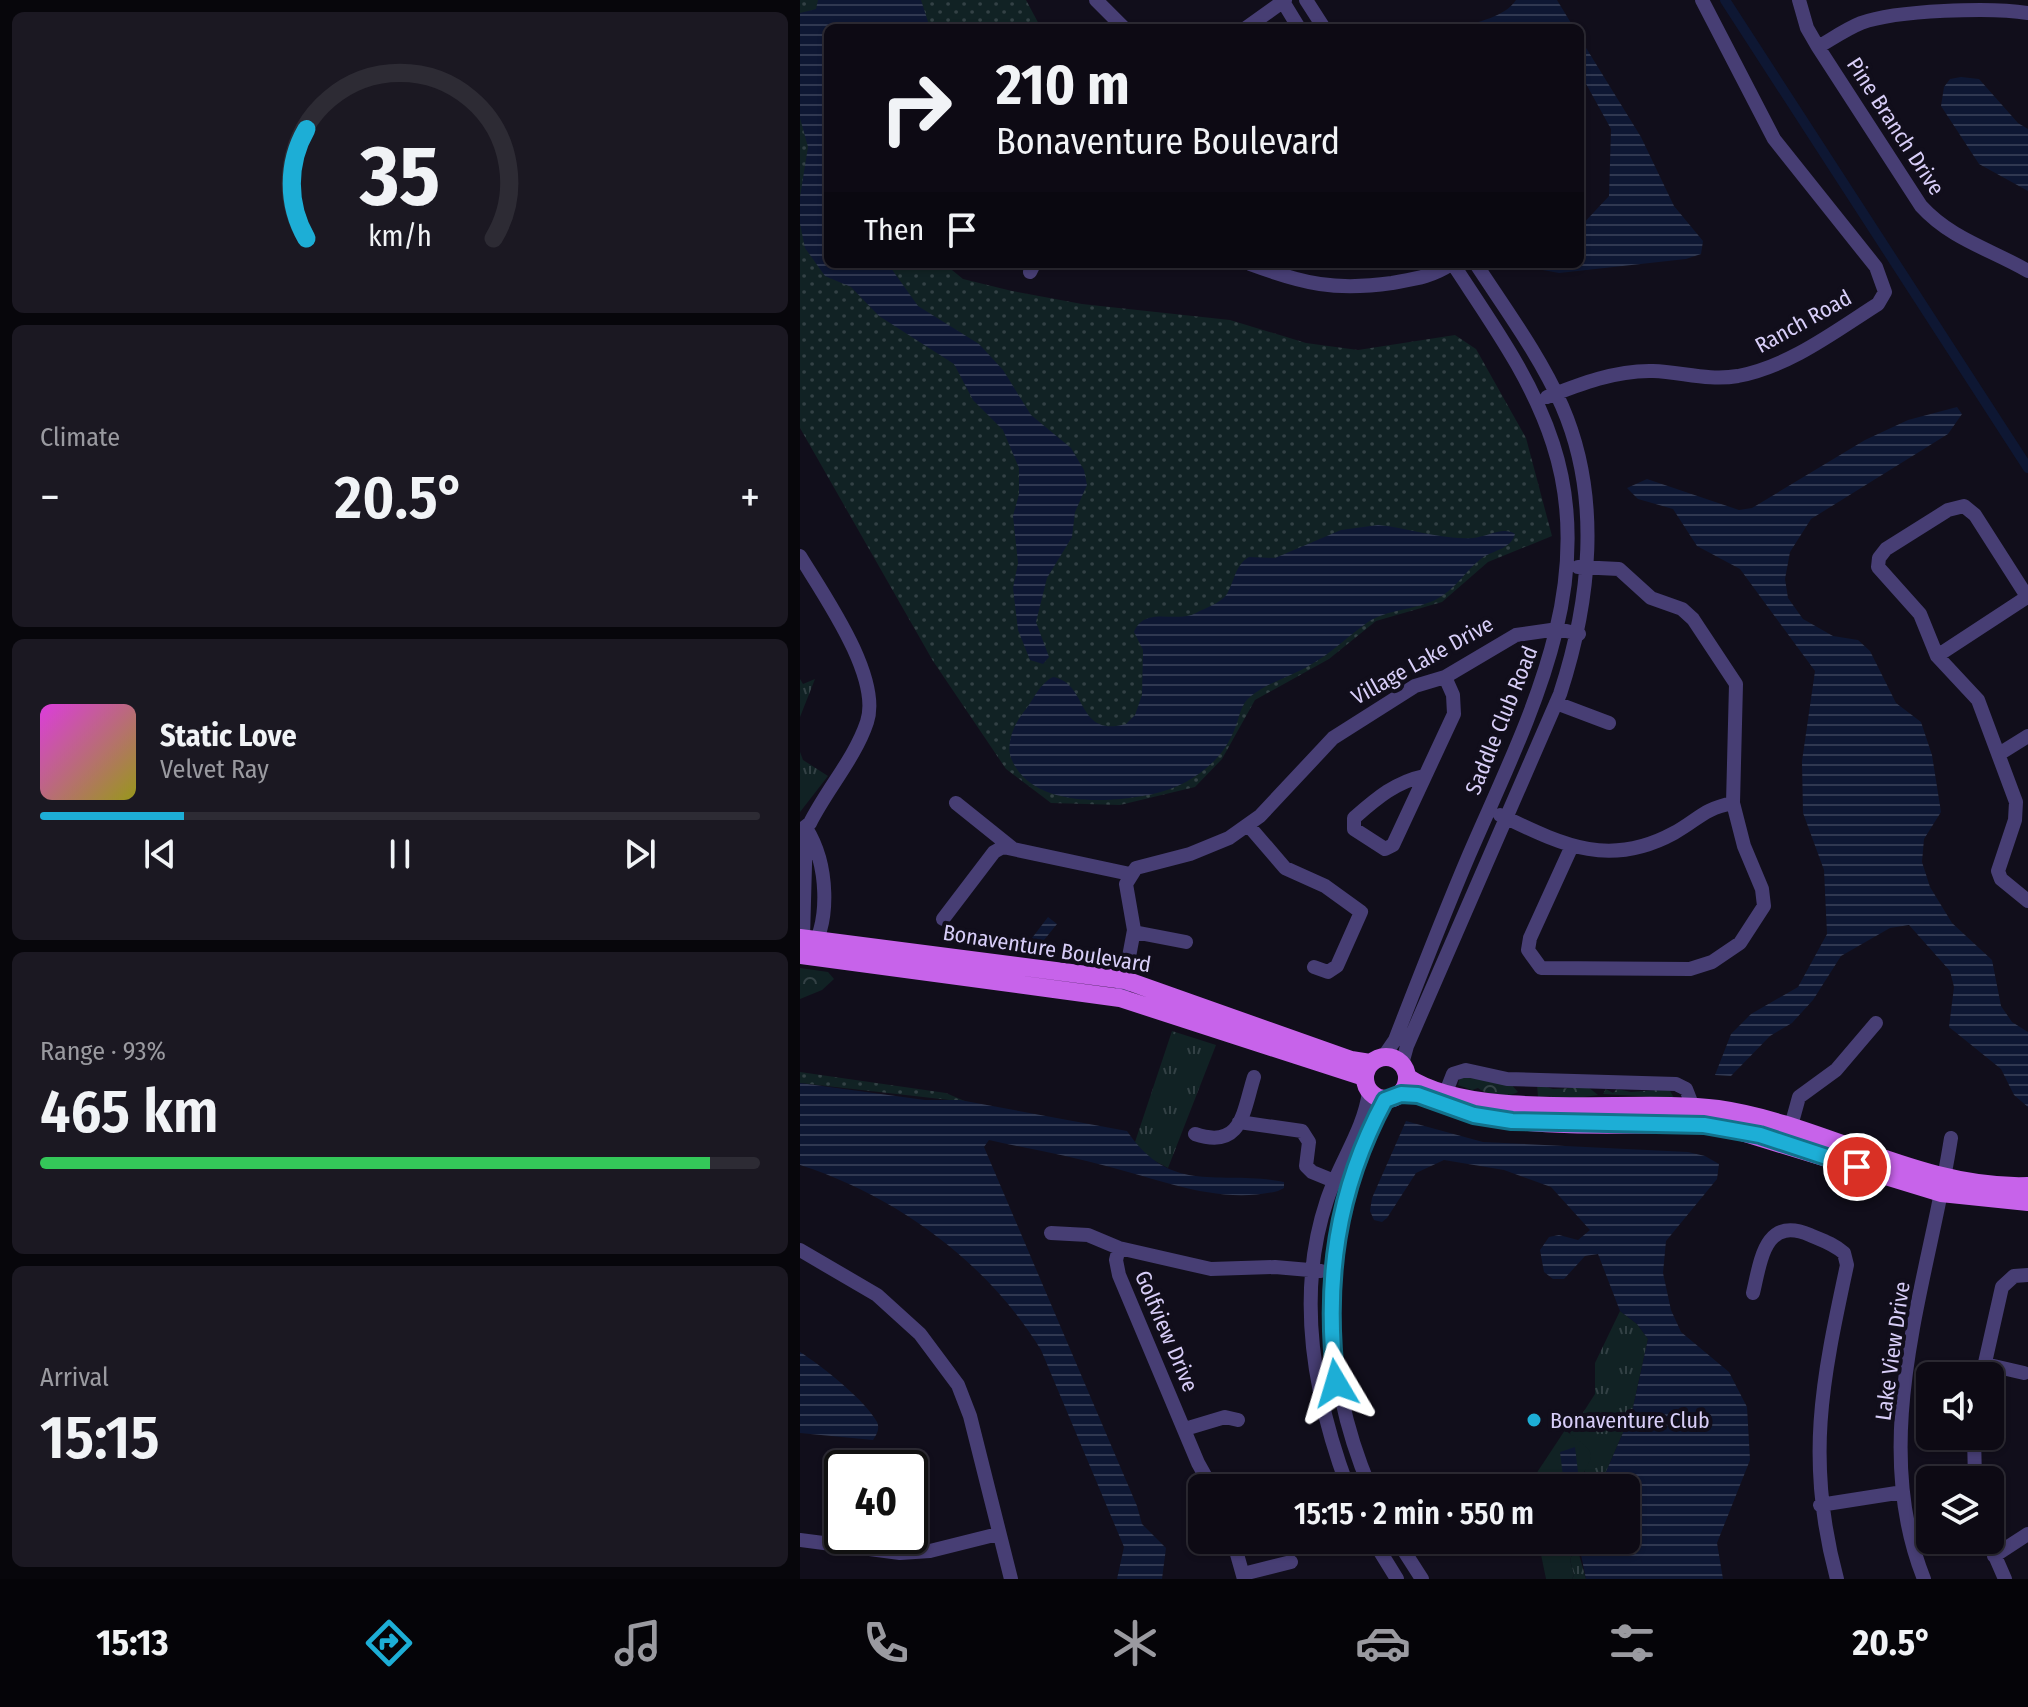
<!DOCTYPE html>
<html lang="en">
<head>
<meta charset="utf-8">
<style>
	body { margin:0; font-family:"Fira Sans Condensed",sans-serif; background:#1b1822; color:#f1f3f6; height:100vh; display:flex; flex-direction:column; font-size:30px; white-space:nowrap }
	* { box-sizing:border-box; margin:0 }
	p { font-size:26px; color:#9a9aa0 }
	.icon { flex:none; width:44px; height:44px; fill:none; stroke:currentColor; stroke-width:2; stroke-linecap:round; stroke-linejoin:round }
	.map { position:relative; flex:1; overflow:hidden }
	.details { display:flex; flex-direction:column; gap:12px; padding:12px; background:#07060b; width:800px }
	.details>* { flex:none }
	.top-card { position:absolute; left:24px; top:24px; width:760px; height:244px; border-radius:12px; box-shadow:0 2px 6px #0004,0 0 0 2px #2d2b34; background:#0d0a14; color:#f1f3f6; overflow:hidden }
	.controls { position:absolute; left:1116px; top:1362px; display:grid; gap:16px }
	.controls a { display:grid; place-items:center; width:88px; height:88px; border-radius:12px; background:#0d0a14; box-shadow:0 2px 6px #0004,0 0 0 2px #2d2b34; font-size:40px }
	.speed { position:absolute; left:24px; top:1450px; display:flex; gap:16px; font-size:40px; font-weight:700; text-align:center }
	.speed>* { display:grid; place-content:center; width:104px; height:104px; border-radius:50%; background:#0d0a14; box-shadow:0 2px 6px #0004,0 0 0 2px #2d2b34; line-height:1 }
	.speed .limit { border:4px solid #111; border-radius:12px; background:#fff; color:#111 }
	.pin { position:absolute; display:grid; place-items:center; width:68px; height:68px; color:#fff; margin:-34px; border:4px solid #fff; border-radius:50%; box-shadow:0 2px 8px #0007 }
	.me { position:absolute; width:88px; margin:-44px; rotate:353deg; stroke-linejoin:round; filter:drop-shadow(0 0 6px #0008) }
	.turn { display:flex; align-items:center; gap:28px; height:168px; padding:0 40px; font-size:36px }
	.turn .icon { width:104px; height:104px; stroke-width:2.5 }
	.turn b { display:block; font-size:56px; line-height:68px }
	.then { display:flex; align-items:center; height:76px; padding:0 40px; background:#0003; gap:16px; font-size:30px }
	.big { font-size:60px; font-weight:600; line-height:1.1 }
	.details .widget { flex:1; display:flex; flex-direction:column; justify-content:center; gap:12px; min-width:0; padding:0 28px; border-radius:12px; background:#1b1822 }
	.details .dial { align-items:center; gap:0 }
	.dial svg { height:208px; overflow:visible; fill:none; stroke:#2d2b34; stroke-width:7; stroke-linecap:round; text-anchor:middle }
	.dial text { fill:#f1f3f6; stroke:none }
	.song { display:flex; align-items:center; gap:24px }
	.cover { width:96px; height:96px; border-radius:12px; background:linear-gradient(135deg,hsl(300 70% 55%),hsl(60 70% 35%)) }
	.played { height:8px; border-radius:4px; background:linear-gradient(90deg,#1daed6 20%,#2d2b34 20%) }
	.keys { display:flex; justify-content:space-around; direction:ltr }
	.heat { display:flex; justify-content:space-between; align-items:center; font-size:44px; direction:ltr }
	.charge { height:12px; border-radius:6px; background:linear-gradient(90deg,#34c759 93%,#2d2b34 0) }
	.trip { position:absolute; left:388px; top:1474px; width:452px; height:80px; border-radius:12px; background:#0d0a14; box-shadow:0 2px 6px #0004,0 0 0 2px #2d2b34; font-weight:600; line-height:80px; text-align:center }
	.tabs { display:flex; height:128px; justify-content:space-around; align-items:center; background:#050408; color:#9a9aa0 }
	.tabs .icon { width:56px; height:56px }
	.tabs .selected { color:#1daed6 }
	.tabs b { font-size:36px; color:#f1f3f6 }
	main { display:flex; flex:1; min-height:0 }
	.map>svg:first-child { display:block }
</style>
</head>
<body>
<main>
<section class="details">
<div class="widget dial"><svg viewBox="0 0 100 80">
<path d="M14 69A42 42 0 1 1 86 69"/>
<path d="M14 69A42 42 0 0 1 14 27" stroke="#1daed6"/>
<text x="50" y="56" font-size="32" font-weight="700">35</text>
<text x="50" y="72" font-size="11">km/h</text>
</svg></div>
<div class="widget"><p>Climate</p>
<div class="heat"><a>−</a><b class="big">20.5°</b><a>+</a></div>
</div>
<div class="widget">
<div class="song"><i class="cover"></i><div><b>Static Love</b><p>Velvet Ray</p></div></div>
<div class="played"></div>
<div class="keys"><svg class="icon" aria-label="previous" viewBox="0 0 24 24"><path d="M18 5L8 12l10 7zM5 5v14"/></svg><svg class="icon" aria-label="pause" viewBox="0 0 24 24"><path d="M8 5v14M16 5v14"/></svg><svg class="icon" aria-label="next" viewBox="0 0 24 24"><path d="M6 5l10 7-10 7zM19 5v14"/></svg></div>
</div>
<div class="widget"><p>Range · 93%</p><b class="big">465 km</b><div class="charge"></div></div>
<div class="widget"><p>Arrival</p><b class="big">15:15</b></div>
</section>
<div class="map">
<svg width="1228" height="1579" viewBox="0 0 1228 1579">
	<defs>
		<pattern id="grass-dots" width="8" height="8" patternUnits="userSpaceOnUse" patternTransform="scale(2)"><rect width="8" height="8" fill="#112224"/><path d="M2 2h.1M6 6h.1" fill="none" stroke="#334145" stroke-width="1.8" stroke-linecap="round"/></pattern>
		<pattern id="forest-crowns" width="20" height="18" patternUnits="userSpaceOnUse" patternTransform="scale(2)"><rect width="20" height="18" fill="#112224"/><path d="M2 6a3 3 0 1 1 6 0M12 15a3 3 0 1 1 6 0" fill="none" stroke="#334145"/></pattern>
		<pattern id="park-tufts" width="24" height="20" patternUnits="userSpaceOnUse" patternTransform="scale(2)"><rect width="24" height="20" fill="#112224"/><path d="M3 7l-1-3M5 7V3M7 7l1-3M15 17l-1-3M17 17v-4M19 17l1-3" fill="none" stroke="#334145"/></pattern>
		<pattern id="water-rules" width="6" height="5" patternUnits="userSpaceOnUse" patternTransform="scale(2)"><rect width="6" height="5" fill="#0e1733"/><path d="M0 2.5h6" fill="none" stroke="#303851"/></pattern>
	</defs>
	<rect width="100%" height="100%" fill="#110e1b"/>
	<path fill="url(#grass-dots)" d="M0 0H226L241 28H28V264H154L152 270 163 279 212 291 282 304 430 320 506 343 558 350 655 335 676 349 726 438 752 536 688 562 642 602 576 621 529 659 455 700 422 759 395 787 320 805 251 803 206 769 133 661 0 428Z
		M0 1072 146 1093 167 1102 0 1083Z"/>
	<path fill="url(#forest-crowns)" d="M0 968 28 972 34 979 22 990 0 999Z
		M660 1077 709 1082 718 1092C708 1098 686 1095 678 1088L672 1090 658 1085Z
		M737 1084 753 1089 788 1087 798 1095 755 1101 750 1096 738 1097Z
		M806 1089 813 1093 817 1089 831 1092 869 1089 874 1098 803 1094Z"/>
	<path fill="url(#park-tufts)" d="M0 679 3 684 15 679 0 717Z
		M0 752 3 760 28 776 0 812Z
		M372 1031 416 1045 368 1168 342 1154 335 1142Z
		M820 1311 837 1324 848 1339 832 1412 799 1488H780L786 1475 770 1433 795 1394V1363Z
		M776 1544 786 1579H772L774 1575 770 1560Z"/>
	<path fill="#112224" d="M765 1430C809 1462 785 1452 780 1488H728L729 1475 734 1477Z
		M738 1540H778L770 1560 774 1575 772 1579H746Z"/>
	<path fill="url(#water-rules)" d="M18 0H121L130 28H28V264H88L118 306 179 344 203 370 231 415 271 448 284 470 287 485 275 512 272 537 247 578 236 622 249 657 243 664 230 660 218 630 213 588 218 563 213 516 219 494V468L203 430 173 400 154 364 79 316 51 287 25 276 5 248 0 224V197L8 147 0 118V13L16 9Z
		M716 0H757L774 28H658C677 22 705 17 716 0Z
		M780 38 841 137 874 206 903 241 901 254 886 259 759 273 743 270 741 264H780V227L809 196 811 129 780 73Z
		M1161 77 1179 79 1218 123 1228 129V191L1179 164 1141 106 1144 87 1150 79Z
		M1157 407 1162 414 1148 434 1011 519 990 552 985 579 988 598 1003 619 1033 636 1058 640 1070 651 1096 703 1121 722 1132 755 1141 812 1124 839 1122 862 1130 887 1152 923 1192 960 1201 1006 1212 1022 1228 1032V1107L1214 1095 1201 1069 1149 1027 1154 987 1150 971 1109 925 1090 928 1041 956 1013 1000 992 1023 970 1036 931 1076 915 1075 931 1034 951 1014 998 987 1027 934 1024 870 1003 813 1002 761 1015 671 940 569 897 546 873 509 838 499 827 488 847 479 939 510 952 508 1065 440 1108 420Z
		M578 525C610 528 641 540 673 538 687 537 703 526 715 534 711 549 694 550 682 558 666 570 656 589 637 599 616 610 588 609 568 622 548 636 532 653 510 665 492 676 467 683 451 696 440 705 440 716 435 728 422 763 389 786 353 794 311 803 231 809 211 758 206 744 214 724 223 713 234 700 238 685 253 677 289 683 275 738 326 724L335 715 342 695 343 650 334 632C345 605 376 624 396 613 405 608 421 603 427 594 435 580 435 565 449 557L475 558 541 530Z
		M248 917 257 924 240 945 232 938Z
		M0 1083 125 1100H160L327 1131C372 1197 420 1169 484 1182V1188L478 1191C420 1205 365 1181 310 1167 270 1156 229 1149 189 1140L184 1147 337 1506 342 1524 366 1548 362 1579H317L324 1547 241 1350C188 1263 97 1196 0 1165Z
		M606 1121 683 1142 888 1152 905 1156 919 1164 917 1179 866 1241 863 1273 871 1310 881 1332 929 1372 947 1407 950 1460 917 1543 923 1579H786L778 1540H826V1488H799L832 1412 848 1339 837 1324 820 1311 798 1254 785 1256 764 1279H753L744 1272 740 1250 749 1237 759 1235 778 1240 790 1230 751 1187 704 1170 644 1160 616 1173 587 1218 582 1222 574 1220 570 1211 572 1198Z
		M0 1352C22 1366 65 1400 77 1422 80 1429 77 1434 73 1440L0 1433Z
		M775 1447 778 1472 763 1476 760 1452Z"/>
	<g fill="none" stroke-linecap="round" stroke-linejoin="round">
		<path stroke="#0e1733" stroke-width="10" d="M925 0 1228 468"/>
		<path stroke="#473e74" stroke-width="14" d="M296 0 324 28
			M482 0 499 28
			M506 0 524 28
			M999 0 1007 28 1018 47 1121 206C1151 239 1190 249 1228 271
			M446 28 485 0
			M1018 47C1032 39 1046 29 1061 23 1096 10 1192 7 1228 13
			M450 264C504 284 535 291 592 283 614 279 632 277 651 264
			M230 272 234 264
			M747 397C780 384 816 370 853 371 882 372 908 381 938 376 990 366 1034 332 1078 304L1085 292 1076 267 974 139 902 0
			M0 556C23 594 82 677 67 722 55 758 27 789 10 823L0 831
			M1228 598 1175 515 1164 506 1148 510 1086 549 1079 558 1078 567 1120 614 1137 656 1178 700 1216 802 1215 820 1198 871 1201 879 1228 901
			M1137 656 1227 597
			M756 703 809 723
			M1199 754 1228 736
			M624 776C595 782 576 799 554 818V829L585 849 593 845 654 714 653 695 645 677
			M156 803 212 848
			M700 815C761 844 808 869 874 833 899 819 903 809 933 803
			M448 825 485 868 525 886 561 912 537 966 528 972 514 967
			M6 828C28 863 32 922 8 956L3 938Z
			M771 848 730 938 728 950 741 968 890 969 912 962 940 943 964 906 962 889 944 846 933 803 936 684 893 619 882 609 851 598 819 569 778 567
			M143 919 194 852 203 847 330 874
			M334 932 386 942
			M323 989 334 930 326 884 336 868 390 854 429 838 460 816 533 738 615 686 645 677 716 635 758 629 779 634
			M584 1056 595 1040C619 978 643 916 669 855 725 725 800 588 753 444 732 378 690 321 653 264
			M602 1064 607 1046 760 694C790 602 802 498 762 406 740 356 706 310 676 264
			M646 1092 653 1074 666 1070 707 1079 876 1084 886 1089 893 1107
			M439 1122 502 1131 509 1142 506 1166 512 1172 534 1181
			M395 1134C442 1150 443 1112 454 1077
			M986 1144 999 1097 1036 1070 1076 1023
			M251 1233 288 1235 319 1248 411 1269 475 1267 521 1271
			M319 1248 316 1260 319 1275 398 1463 412 1488
			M0 1250 77 1295 120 1334 158 1385 170 1416 211 1579
			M953 1293C961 1259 965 1216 1010 1235 1022 1240 1034 1244 1044 1253L1047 1265C1022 1381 1005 1461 1037 1579
			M1185 1364 1224 1373
			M1182 1376 1202 1287 1214 1276 1228 1275
			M385 1429 425 1417 438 1420
			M1174 1436 1175 1480
			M548 1488C514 1397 495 1295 527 1200 539 1163 564 1130 569 1092
			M570 1488C516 1360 518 1223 585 1100
			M1020 1505 1103 1492
			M0 1540 100 1553 130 1551 198 1534
			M433 1540 444 1579
			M573 1540 597 1579
			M597 1540 622 1579
			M1188 1540 1205 1579
			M1194 1556 1228 1534
			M443 1574 491 1562
			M1124 1579C1067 1437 1129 1281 1151 1138"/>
		<path stroke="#c763ea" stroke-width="18" d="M0 938 325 980 551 1060 570 1063
			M0 955 320 998 564 1077
			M565 1078a21 21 0 1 1 42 0a21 21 0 1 1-42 0Z
			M607 1077C675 1123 835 1098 918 1109 1023 1124 1120 1190 1228 1186
			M601 1094C631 1093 672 1116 707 1120 771 1128 839 1123 904 1125L935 1130 1141 1193 1228 1202"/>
	</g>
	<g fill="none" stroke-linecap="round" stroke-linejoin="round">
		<g stroke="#13718b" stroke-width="20">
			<path id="route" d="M536 1383C524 1282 536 1191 585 1100L601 1094 618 1095 674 1115 712 1121 904 1125 960 1135 1057 1167"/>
		</g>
		<use href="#route" stroke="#1daed6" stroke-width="14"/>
	</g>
	<circle fill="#1daed6" stroke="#110e1b" stroke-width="3" cx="734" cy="1420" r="8"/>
	<g text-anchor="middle" stroke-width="8" stroke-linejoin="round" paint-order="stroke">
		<g font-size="22" fill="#d8cef8" stroke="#110e1b">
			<text transform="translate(1096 126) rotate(57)" y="8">Pine Branch Drive</text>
			<text transform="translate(1003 321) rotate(-29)" y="8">Ranch Road</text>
			<text transform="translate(622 660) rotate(-29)" y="8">Village Lake Drive</text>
			<text transform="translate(701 720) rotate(-68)" y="8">Saddle Club Road</text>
			<text transform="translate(247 948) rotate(9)" y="8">Bonaventure Boulevard</text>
			<text transform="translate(367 1331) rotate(67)" y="8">Golfview Drive</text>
			<text transform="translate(1092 1351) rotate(-82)" y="8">Lake View Drive</text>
		</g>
		<g font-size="22" fill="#d8cef8" stroke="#110e1b" text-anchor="start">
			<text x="750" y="1428">Bonaventure Club</text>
		</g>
	</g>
</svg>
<div class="controls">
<a><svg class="icon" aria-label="sound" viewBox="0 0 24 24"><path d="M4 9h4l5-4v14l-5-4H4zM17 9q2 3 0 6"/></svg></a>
<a><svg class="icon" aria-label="layers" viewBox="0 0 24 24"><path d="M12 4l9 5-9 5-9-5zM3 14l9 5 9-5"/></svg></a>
</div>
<div class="speed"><div class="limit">40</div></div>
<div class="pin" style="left:1057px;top:1167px;background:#d93025"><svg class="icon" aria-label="arrive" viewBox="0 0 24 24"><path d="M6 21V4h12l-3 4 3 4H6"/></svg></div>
<svg class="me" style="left:536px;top:1383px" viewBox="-20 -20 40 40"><path d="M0-17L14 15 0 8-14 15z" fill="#1daed6" stroke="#fff" stroke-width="4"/></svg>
<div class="trip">15:15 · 2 min · 550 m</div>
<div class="top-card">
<div class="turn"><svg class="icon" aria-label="right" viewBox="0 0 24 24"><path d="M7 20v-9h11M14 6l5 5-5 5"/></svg><div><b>210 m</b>Bonaventure Boulevard</div></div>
<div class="then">Then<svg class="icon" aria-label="arrive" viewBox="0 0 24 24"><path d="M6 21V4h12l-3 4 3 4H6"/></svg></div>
</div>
</div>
</main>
<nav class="tabs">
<b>15:13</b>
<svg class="icon selected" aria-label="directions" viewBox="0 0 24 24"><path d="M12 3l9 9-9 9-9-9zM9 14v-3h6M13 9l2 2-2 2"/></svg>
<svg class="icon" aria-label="music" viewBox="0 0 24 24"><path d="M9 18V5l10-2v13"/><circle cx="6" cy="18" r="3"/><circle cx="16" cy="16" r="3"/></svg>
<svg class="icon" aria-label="phone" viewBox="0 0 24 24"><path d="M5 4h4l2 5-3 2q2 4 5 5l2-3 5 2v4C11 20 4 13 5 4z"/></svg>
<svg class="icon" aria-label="climate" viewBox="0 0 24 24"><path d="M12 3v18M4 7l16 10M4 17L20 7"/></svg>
<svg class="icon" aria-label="car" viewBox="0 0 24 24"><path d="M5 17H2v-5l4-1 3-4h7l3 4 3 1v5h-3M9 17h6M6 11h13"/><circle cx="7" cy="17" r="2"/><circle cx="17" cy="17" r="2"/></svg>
<svg class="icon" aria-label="filters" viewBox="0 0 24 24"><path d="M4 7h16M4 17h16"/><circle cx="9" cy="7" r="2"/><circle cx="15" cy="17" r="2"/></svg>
<b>20.5°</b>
</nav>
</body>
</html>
